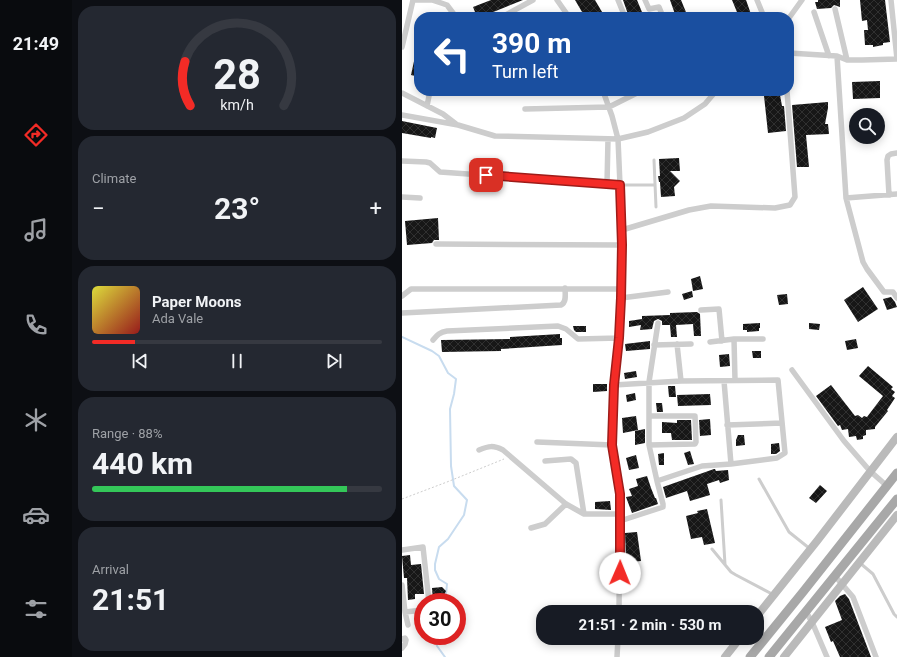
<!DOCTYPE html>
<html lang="en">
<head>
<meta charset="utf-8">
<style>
	body { margin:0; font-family:Roboto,sans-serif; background:#242831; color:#f1f3f6; height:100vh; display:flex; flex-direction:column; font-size:15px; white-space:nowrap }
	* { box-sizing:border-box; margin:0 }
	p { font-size:13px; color:#9ea1a6 }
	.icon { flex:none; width:22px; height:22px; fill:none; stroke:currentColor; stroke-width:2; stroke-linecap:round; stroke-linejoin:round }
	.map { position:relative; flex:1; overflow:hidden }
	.panel { display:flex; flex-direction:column; gap:6px; padding:6px; background:#0d0f14; width:330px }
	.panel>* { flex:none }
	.banner { position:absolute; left:12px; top:12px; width:380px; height:84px; border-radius:16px; box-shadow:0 2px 10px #0003; background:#1a4fa0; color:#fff; overflow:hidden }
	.tools { position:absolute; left:447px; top:108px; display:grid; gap:8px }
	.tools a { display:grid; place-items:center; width:36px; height:36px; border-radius:50%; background:#171b24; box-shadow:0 2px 10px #0003; font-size:20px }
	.speed { position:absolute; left:12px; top:593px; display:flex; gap:8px; font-size:20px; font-weight:700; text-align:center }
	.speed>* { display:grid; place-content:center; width:52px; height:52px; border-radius:50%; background:#171b24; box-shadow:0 2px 10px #0003; line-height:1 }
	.speed .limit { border:6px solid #d22; background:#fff; color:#111 }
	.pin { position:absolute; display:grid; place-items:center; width:34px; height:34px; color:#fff; margin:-17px; border-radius:8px; box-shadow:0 2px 6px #0006 }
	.me { position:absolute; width:44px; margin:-22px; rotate:1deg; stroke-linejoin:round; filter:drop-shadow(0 0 3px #0008) }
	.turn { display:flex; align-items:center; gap:14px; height:84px; padding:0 12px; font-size:18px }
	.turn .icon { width:52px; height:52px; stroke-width:2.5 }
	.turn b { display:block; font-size:28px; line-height:34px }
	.big { font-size:30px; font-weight:700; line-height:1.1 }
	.panel .card { flex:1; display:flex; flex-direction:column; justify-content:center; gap:6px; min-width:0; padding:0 14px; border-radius:16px; background:#242831 }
	.panel .dial { align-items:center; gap:0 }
	.dial svg { height:104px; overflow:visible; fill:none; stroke:#363941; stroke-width:7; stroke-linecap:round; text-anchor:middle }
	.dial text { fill:#f1f3f6; stroke:none }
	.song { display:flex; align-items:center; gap:12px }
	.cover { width:48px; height:48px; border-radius:6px; background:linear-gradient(135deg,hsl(60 70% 55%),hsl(0 70% 35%)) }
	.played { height:4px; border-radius:2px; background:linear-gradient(90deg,#f32b26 15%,#363941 15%) }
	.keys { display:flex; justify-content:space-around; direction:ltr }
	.heat { display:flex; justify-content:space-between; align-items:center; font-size:22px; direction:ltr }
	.charge { height:6px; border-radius:3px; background:linear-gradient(90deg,#34c759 88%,#363941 0) }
	.trip { position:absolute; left:134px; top:605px; width:228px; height:40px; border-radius:16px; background:#171b24; box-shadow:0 2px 10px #0003; font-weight:700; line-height:40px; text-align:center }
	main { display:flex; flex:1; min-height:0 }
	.menu { display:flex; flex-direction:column; width:72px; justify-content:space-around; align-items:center; background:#090b0e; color:#9ea1a6 }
	.menu .icon { width:28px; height:28px }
	.menu .on { color:#f32b26 }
	.menu b { font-size:18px; color:#f1f3f6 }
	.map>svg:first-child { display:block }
</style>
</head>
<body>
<main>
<nav class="menu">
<b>21:49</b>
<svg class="icon on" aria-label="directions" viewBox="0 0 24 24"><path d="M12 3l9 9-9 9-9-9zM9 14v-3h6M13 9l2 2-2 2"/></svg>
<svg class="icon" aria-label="music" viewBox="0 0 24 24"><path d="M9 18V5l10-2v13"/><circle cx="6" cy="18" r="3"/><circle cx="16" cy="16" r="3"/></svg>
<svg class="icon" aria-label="phone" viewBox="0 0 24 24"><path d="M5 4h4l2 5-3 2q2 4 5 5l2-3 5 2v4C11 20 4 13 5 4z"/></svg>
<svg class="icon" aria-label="climate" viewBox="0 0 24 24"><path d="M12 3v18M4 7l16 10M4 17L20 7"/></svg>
<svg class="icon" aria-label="car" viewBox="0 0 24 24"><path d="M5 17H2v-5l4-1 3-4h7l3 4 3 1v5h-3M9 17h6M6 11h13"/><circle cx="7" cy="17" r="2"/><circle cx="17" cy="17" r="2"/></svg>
<svg class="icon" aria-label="filters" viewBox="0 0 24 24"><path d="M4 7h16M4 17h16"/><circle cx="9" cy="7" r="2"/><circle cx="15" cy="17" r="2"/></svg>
</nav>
<section class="panel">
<div class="card dial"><svg viewBox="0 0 100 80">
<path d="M14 69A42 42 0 1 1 86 69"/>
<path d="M14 69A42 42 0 0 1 10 35" stroke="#f32b26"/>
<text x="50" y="56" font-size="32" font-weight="700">28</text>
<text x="50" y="72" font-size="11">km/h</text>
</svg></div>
<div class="card"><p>Climate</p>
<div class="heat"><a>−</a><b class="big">23°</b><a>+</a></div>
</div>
<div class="card">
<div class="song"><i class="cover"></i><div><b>Paper Moons</b><p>Ada Vale</p></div></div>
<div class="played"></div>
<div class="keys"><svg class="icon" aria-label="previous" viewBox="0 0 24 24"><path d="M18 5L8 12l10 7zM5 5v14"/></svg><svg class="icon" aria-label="pause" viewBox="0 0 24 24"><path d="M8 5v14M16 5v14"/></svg><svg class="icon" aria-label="next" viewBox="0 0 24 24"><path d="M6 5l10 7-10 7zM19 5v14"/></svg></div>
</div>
<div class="card"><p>Range · 88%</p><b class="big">440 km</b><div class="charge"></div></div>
<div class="card"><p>Arrival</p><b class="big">21:51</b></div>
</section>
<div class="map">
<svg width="495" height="657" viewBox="0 0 495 657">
	<defs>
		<pattern id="building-cross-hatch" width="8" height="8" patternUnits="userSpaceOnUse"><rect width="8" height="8" fill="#171717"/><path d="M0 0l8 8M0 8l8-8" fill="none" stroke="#303030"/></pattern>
	</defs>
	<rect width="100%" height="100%" fill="#fff"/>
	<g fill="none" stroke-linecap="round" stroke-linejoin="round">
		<path stroke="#c8dcef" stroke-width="2" d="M0 337 30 351 37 356 46 373 54 379 52 394 48 409 49 466 52 486 65 500 62 515 46 539 37 547 33 564V570L37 579 45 584 44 594 38 602
			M33 636 35 646 43 657"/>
	</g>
	<path fill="url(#building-cross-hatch)" d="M89 0H121L79 17H75L71 7Z
		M173 0H193L203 17H183Z
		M221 0H235L242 17H227Z
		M268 0H279L286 17H274Z
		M330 0H344L350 17H337Z
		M416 0H438V7L432 5 429 8 415 9 413 2H416Z
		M458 0H483L488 42 481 43V45L471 47V45H463L462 30H466L465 20 460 21Z
		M14 52H17V77L9 75Z
		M478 81V98L451 99 450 82Z
		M378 95 380 106H382L384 131 366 133 362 96Z
		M426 102V108L423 124H426L427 134 404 135 407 167H395L390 105Z
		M0 121 35 128 33 138 29 137V138L0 133Z
		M277 158 278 171H268L278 181 272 187 273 196 259 197 258 182H257L256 176H258L257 159Z
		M36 218 37 240H32L30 243 5 245 3 221Z
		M298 276 301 289 291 291 289 279Z
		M461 287 476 309 456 322 442 300Z
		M290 291 291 297 282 300 280 294Z
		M385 294 386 304 377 305 375 295Z
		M489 297 493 302 495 307 485 310 481 299Z
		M295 312 298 314 299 336H292L291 324 274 325 275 337H269L268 325H260V321L256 319 252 321 250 329 238 330 239 325 227 327V321L240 319V316L268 315V313Z
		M358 323V328H357V331L345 332V330H341V324Z
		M407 323 418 324 417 330 407 329Z
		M171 326H184V332H174L172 330Z
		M158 334V338H160V345L99 349V351L40 352 39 340 108 339V337Z
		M454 339 456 348 445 350 443 341Z
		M248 341V349L224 351 223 344Z
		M350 351H359V358H351Z
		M327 354 328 366 318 367 317 355Z
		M466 366 491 387 489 389 493 392 490 396 493 398 485 410 486 411 473 427V429L464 430V435L461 436V439L455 440 454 436 447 437 446 429 440 430 438 425 436 426 414 396 429 385 453 416 456 415 460 418 462 416 465 417 481 396 457 376Z
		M234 371 235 377 223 379 222 373Z
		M191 384H205V391L191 392Z
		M266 386H273L274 397H267Z
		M233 393 234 400 225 402 224 395Z
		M308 394 309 405 276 406 275 395Z
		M254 403H260L261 412H255Z
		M234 416 236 430 221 433 220 418Z
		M308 419 309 435 298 436 297 420Z
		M275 420H289L290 440H270L269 433H260V422L275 423Z
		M243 429V443L233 445V431Z
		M336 435H342L343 445 334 446V440Z
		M377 443 378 451 374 454H369V444Z
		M288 451 292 464 286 465 282 453Z
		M262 453V465H257L256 454Z
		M234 455 237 468 227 470 224 458Z
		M312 469H313L314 471 326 470 327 480 318 483 317 480 305 484 308 495 288 501 285 491 264 498 261 487Z
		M245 476 249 488 253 498H254L256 504 230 513 224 497 230 496 227 489 236 486 234 479Z
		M418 485 425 491 414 503 407 498Z
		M208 501 209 510 193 509V502Z
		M305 509 313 543 302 545 300 537 289 539 284 516 296 513 295 511Z
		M235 532 239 561 229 562 224 559 223 533Z
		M8 555 9 565 19 564 22 594H13V599L6 600 5 578H2L0 556Z
		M40 587 44 591 42 595 37 600 31 601 30 588Z
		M443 594 447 599 469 657H438L431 641 429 642 423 627 440 620 433 601 438 596Z
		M21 614V627L15 628 13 616Z"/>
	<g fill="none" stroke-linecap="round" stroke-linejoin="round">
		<path stroke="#cdcdcd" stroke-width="1" stroke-dasharray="2 2" stroke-linecap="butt" d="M0 499 45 482 102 459"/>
		<path stroke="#cdcdcd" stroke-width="3" d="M252 160 254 207
			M218 185H253
			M357 479 387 532 407 548
			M319 500 323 564
			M310 549 329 572 334 575 372 595
			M458 563 471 574 492 614 495 617"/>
		<path stroke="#cdcdcd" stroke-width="5.5" d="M11 0H30L45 5 54 17
			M155 0 167 17
			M216 0 223 17
			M243 0 247 9 257 7 261 17
			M355 0 362 17
			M433 9 445 60
			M412 12 427 56
			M100 17 131 0
			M387 18 400 0
			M0 47 11 0
			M387 53 435 56 445 60H460L495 59 489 0
			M435 56 444 198 495 194
			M201 91 210 116 216 139 218 185 220 230 219 298 217 338 212 385 210 445 218 494 217 612
			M0 93 41 114 54 124
			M25 106 28 91
			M123 109 207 107 239 91
			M0 115 56 125 93 136 216 139 246 132 282 118 303 104 314 91
			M0 161 24 162 28 163 38 172 218 185
			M205 184 206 139
			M487 195 485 160 486 156 489 154 495 153
			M0 197 18 198
			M444 198 461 262 465 269 482 292H491L495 298
			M220 230 287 210 309 206 373 208 388 205 393 197 385 91
			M34 244 220 245
			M0 296 9 289H219
			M219 298 266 292
			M299 310 317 309 320 341
			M0 313 159 305C165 302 163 294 163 288
			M332 339 333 380
			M31 340C35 335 38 332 45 331L156 326 164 329 176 339 217 338
			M308 342 332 339H361
			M275 344 279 381
			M252 345 289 344
			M390 370 442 441 468 471 485 486
			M322 381 329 464
			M212 385 279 381 376 380 383 453 375 458 329 464 300 466 255 481
			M247 416H293L294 442 293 444 247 445
			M325 425 380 423
			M135 442 210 445
			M77 450C87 446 91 445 101 450L164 504 182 514H218
			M143 461 169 459 174 463 182 514
			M218 521 258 508 261 507V504L255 481 247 445V382L256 323
			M129 528 143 524 164 504
			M0 550 21 547 27 602
			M433 576 451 597 474 657
			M0 585 3 612 21 610
			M3 612 6 625
			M404 612 410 622 425 657
			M0 639 3 638 4 640 3 644 0 648
			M215 657 216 638"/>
		<path stroke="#bababa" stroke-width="8" d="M355 616 415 541 495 437
			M323 657 338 638
			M382 657 495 515"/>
		<path stroke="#a8a8a8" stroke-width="9" d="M348 657 401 592 495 473
			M367 657 495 499"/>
	</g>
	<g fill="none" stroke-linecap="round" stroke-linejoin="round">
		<g stroke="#9e1c19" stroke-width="10">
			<path id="route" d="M84 175 218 185 220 245 219 298 217 338 212 385 210 445 218 494V573"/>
		</g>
		<use href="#route" stroke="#f32b26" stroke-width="7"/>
	</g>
</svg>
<div class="tools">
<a><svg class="icon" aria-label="search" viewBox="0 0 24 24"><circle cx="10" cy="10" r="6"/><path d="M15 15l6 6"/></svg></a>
</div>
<div class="speed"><div class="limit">30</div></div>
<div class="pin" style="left:84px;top:175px;background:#d93025"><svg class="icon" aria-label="arrive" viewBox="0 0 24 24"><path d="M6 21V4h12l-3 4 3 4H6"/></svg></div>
<svg class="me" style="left:218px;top:573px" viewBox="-20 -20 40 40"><circle r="19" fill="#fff"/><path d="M0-13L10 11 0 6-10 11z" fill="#f32b26"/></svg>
<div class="trip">21:51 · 2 min · 530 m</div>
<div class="banner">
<div class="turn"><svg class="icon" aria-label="left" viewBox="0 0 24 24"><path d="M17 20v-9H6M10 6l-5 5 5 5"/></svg><div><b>390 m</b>Turn left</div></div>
</div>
</div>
</main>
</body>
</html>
